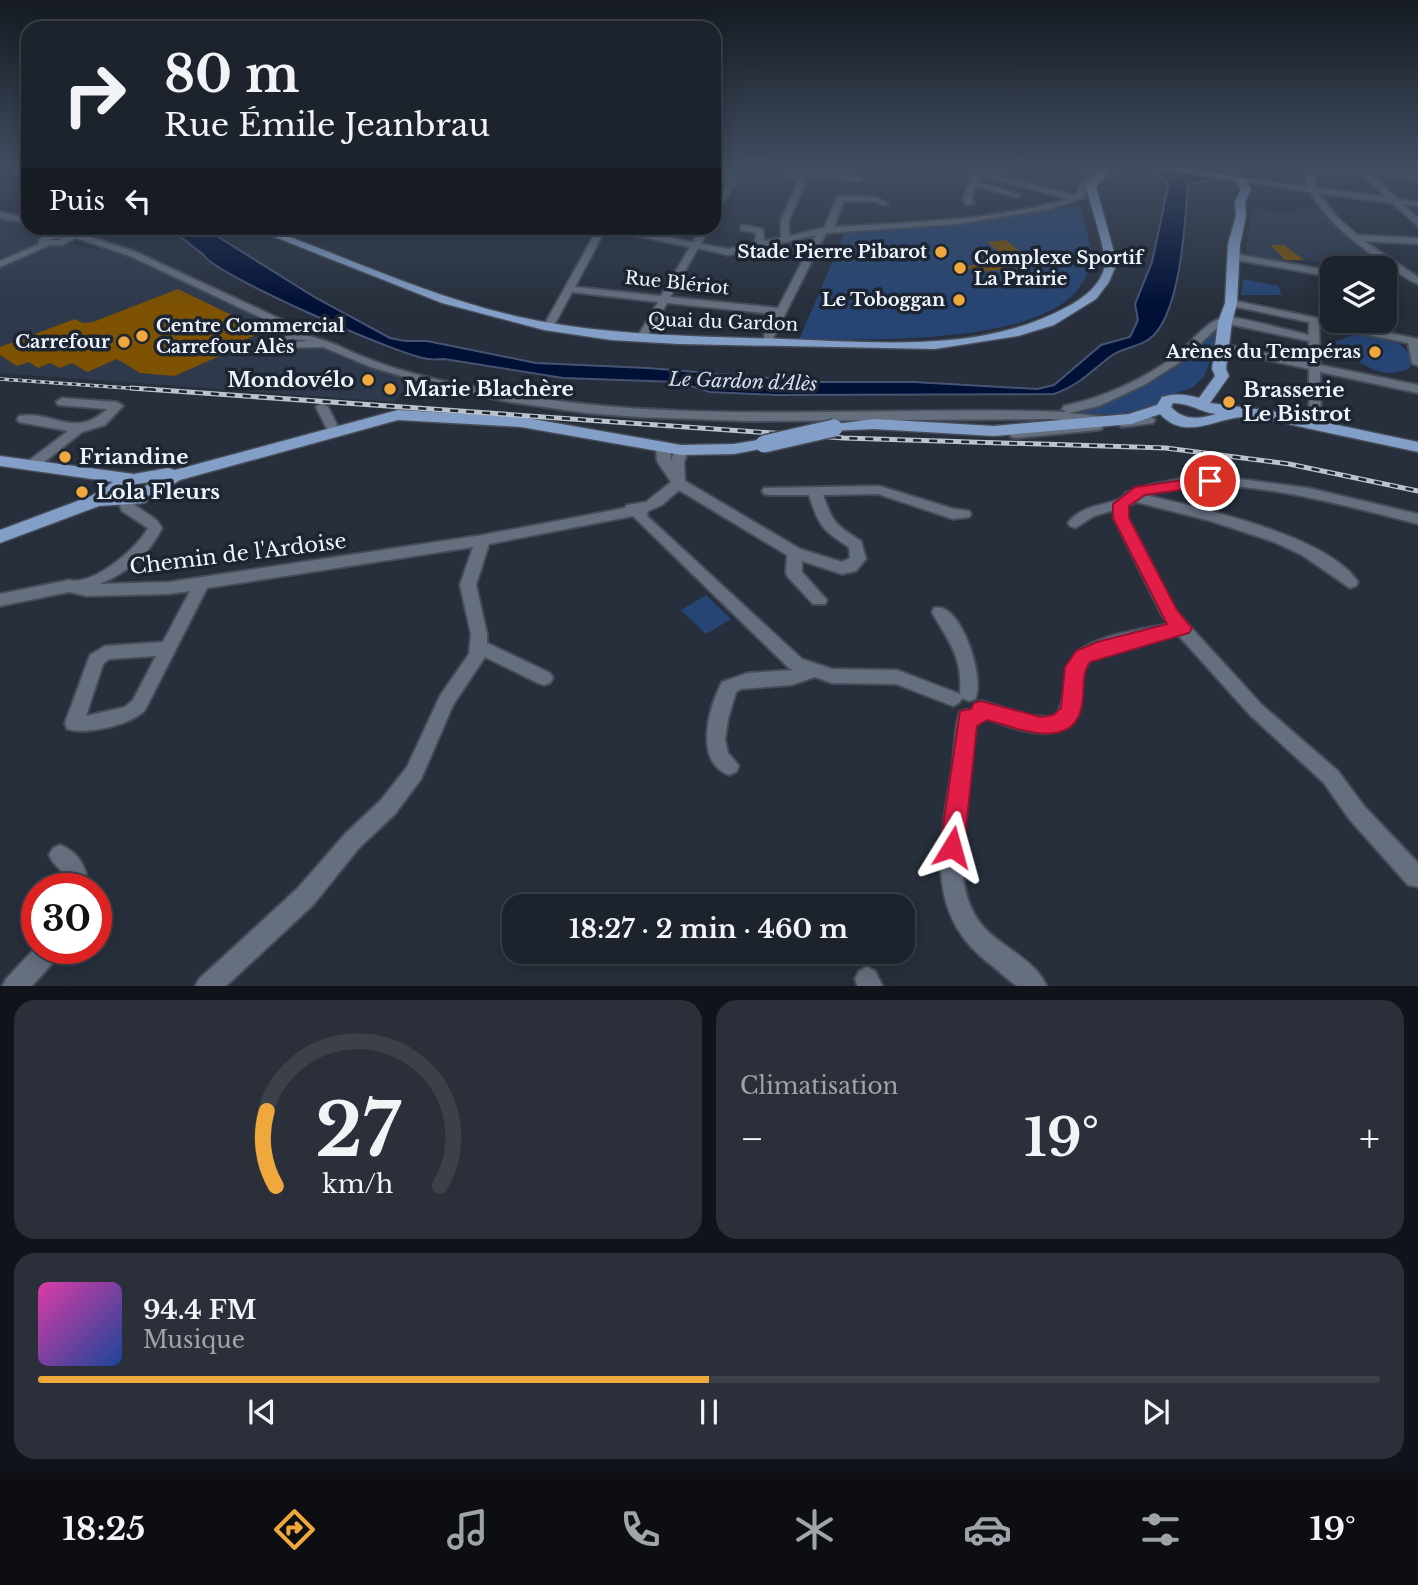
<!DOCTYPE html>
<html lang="fr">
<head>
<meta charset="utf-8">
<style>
	body { margin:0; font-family:"Libre Baskerville",serif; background:#2a2f39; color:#f1f3f6; height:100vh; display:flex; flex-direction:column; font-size:26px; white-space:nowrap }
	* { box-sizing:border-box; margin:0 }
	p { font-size:23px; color:#a0a4aa }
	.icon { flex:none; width:38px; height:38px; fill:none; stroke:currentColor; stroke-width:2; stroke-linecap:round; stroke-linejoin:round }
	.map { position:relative; height:986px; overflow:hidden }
	.side { display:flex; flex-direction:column; gap:14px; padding:14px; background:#101319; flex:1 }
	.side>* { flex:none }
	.hud { position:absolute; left:21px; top:21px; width:700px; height:214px; border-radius:21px; box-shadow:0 4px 18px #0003,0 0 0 2px #3b4049; background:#1d232d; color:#f1f3f6; overflow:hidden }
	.controls { position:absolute; left:1320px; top:256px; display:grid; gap:14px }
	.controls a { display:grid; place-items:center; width:77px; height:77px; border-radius:14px; background:#1d232d; box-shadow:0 4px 18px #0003,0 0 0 2px #3b4049; font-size:35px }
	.speed { position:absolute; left:21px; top:873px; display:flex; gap:14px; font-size:35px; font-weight:700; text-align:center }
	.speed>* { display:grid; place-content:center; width:91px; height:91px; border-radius:50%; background:#1d232d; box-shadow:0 4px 18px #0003,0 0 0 2px #3b4049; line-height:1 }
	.speed .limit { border:10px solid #d22; background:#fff; color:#111 }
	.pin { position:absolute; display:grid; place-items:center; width:60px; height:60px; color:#fff; margin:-30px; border:4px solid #fff; border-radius:50%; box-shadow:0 2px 7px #0007 }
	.me { position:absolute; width:77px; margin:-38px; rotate:8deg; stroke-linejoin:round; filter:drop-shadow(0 0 5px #0008) }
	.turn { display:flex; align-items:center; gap:24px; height:147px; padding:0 28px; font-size:32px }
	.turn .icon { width:91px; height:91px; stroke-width:2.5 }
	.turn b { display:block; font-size:49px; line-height:60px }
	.then { display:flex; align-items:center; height:66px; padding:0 28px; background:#0003; gap:14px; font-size:26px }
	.big { font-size:52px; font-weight:800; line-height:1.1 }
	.side .widget { flex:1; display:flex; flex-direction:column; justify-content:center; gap:10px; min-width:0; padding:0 24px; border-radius:21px; background:#2a2f39 }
	.side .dial { align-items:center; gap:0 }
	.dial svg { height:182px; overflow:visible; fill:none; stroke:#3b4049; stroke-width:7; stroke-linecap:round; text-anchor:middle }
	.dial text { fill:#f1f3f6; stroke:none }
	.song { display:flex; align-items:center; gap:21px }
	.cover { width:84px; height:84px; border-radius:10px; background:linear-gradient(135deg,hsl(320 70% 55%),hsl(220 70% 35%)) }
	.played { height:7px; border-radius:4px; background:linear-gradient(90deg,#eea83c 50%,#3b4049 50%) }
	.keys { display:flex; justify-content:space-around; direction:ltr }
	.heat { display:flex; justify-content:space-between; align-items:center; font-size:38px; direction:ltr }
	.side .tiles { flex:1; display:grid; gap:14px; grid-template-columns:1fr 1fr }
	.widget:last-child { grid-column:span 2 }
	.trip { position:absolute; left:502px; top:894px; width:413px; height:70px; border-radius:21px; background:#1d232d; box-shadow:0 4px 18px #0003,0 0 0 2px #3b4049; font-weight:800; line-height:70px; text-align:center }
	.tabs { display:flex; height:112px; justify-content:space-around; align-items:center; background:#0c0e12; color:#a0a4aa }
	.tabs .icon { width:49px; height:49px }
	.tabs .active { color:#eea83c }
	.tabs b { font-size:32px; color:#f1f3f6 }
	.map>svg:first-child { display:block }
</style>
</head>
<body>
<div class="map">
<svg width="1418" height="987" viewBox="0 0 1418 987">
	<rect width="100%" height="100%" fill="#272f3c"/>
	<path fill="#2e3a4c" d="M1252 209 1294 213 1299 209 1327 211 1394 268H1343L1310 260H1274L1246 255Z
		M0 219 28 225V228L49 229 51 235 84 247 121 253 286 331 411 381 394 402 0 373Z"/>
	<path fill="#264574" d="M1077 206 1081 207 1094 262C1088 273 1080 289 1071 297 1017 345 868 339 799 340L846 230 883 231Z
		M1243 279 1278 286 1282 295H1241Z
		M1216 328 1214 350 1204 377 1193 387 1161 399 1153 408 1115 415 1052 411H1086L1095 408 1184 359Z
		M1356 330C1378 335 1402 337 1412 360L1410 368C1378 383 1360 360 1337 347L1336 341 1356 334Z
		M706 595 731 619 706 634 681 610Z"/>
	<path fill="#001036" stroke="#475472" stroke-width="2" d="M1158 168H1211V180L1188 184C1185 224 1181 306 1154 335 1141 348 1125 346 1111 356 1090 372 1081 384 1054 394L776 395 710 392 678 382 563 378 444 359C439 359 433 360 428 359 402 357 211 273 204 255L174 232 178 230 190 234 182 228H204L316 298 390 338 405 341H427L536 363 648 368 816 382H914L1037 389 1054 385 1101 345 1130 337 1138 320 1135 304 1152 262 1168 187 1167 181 1156 172Z"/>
	<path fill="#7d5200" d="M1006 240 1029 259 1015 260 1023 267 974 273 966 266 1009 261 987 242Z
		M1271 245H1284L1304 260H1285Z
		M178 289 265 331 240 342 245 345 174 376 140 373 117 359 87 372 72 363 60 368 50 363 38 368 29 362 17 366 0 355V347L75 319 83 323 93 322Z"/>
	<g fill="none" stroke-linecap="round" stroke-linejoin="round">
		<g stroke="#454c57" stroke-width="4">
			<path id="minor" d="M716 168H724V172L737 179 718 212 714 215V205L729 180 717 175Z
				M820 168H828L827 172 862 179 858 181 823 176 787 178 783 176 787 174 820 172Z
				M1093 168H1101L1089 183 1083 198 1049 209 958 224 826 233 774 336 773 345H765L764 336 775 314 667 303 645 341H637L636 339 658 302 572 292 552 329H544L543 327 598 228H606L575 287 661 296 690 247 613 231 609 228H623L693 242 701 228H709L701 244 728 249 755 243 756 233 741 230V226L744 225 763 229 764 241 781 238V220L798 182 802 180 806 182 789 220V236L824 228 837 198 841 196 875 197 888 203 884 205 874 201H844L834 227C911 222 993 221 1068 199L973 173V169L1071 195 1077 194 1081 183ZM816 235 778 308 670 297 698 248 728 255 756 249 760 251 765 247Z
				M1306 168 1363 169 1418 175V179L1372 175 1397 199 1418 202V206L1403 204 1418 218V226L1392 203 1318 193 1335 215 1357 235 1418 238V244L1364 241 1418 277V284C1408 280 1399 273 1390 267 1358 246 1329 224 1310 192L1245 181 1249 179 1307 187ZM1314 171 1362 175 1386 197 1316 188Z
				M975 174 979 176 977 182 1020 195 1016 197 975 186 971 200 974 203 967 205 963 200 971 176Z
				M0 212 28 218V224L0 218Z
				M52 228H63L136 252 289 323C292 326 297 331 301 333 314 338 328 341 341 347 388 370 442 382 494 391 683 427 875 405 1067 412L1062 409 1064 406C1104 397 1141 381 1175 356 1192 343 1204 322 1225 317 1232 315 1296 332 1309 335V322L1227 305 1226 303 1231 300 1418 339V366L1412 363 1408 343 1319 325 1320 365 1418 385V393L1320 372 1321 424 1315 428 1311 427 1309 424V369L1222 350 1216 347 1222 344 1309 362V341L1229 324 1216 329 1182 361 1144 385 1099 406 1069 413 1107 417 1109 420 1107 423 1103 424 1102 429 1098 430 1016 438 1011 437 1010 434 1011 431 1094 423 1050 419 747 421 639 417 586 413 510 402 438 387 371 367 323 347 285 348 278 342 289 334 281 327 130 256 76 238 62 245H50L0 267V261L39 244V240L48 233 58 232ZM67 236 58 240H50ZM292 339 310 341 290 342Z
				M1235 254 1332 271V277L1232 259 1230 257Z
				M1384 280 1389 281 1391 283 1384 286Z
				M62 398 117 402 123 406 105 425 82 432 37 468H27L25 465 27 462 68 431 19 422 17 419 19 416C53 410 75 440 107 409L58 405 56 402Z
				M322 403 328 407 340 431 339 434H329L328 431 316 407Z
				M1149 416 1155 420 1153 423 1122 427 1116 423 1122 419Z
				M663 444 670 448 671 461 676 447H686L688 450 684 463 685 481 800 549 842 562 850 558 849 547C822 530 819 526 809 495H769L764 494 762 491 764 488 879 486 954 509 969 511 971 514 969 517 953 519 878 494 823 495C833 524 836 525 861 541L866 559 856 571 842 574 802 561V572L827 600 825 604H813L788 577 786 573 787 555 679 490 662 505 648 511 647 516 802 659 832 669 897 670 960 694C963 656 949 643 932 612L934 608C960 600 986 678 975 699L969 701 962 698 959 703 953 706 896 684 832 683 815 677 791 685 741 689 736 692 728 719 725 740 728 753 739 766 736 772 729 775C693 761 709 707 722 682L748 673 794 670 790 669 633 516 489 544 476 585 487 634V643L550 673 553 678 550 683 544 685 538 683 485 657 453 705 421 779 395 814 359 848 313 905 225 987H195L199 979 297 889 345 834 381 800 407 767 440 696 469 654 471 634 460 585 473 547 207 588 145 710C131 725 87 735 67 729L65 723 90 655 105 646 163 642 190 591 169 594 87 596 69 592 0 606V594L69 580C93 586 137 549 148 528L122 511 118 501 125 496 130 498C137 512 155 513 162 528 148 556 129 571 100 584L169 582 483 535 625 508 627 505 646 502 671 482 657 461 656 448ZM156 656 133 700 125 707 86 716 103 664 109 659Z
				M1224 477 1308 488 1418 514V524C1355 508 1207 465 1149 496 1201 508 1328 536 1358 582L1356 586 1350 588 1302 555 1274 542 1211 521 1136 502 1128 506V518L1176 611 1262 705 1338 771 1364 806 1418 863V887L1408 885 1350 820 1324 783 1250 715 1178 635C1154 640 1109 644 1090 661 1080 670 1082 685 1080 697 1075 757 1010 727 975 714L972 709 975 704 981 701 1031 716 1052 717C1069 709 1060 670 1076 654 1094 635 1144 629 1169 624L1162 615 1114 518V510L1094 516 1075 528 1070 526 1068 523C1085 500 1116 508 1126 493L1150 485 1185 478Z
				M967 710 974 712 976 718C973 776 942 875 981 924 999 947 1035 958 1047 987 1039 987 1027 987 1020 987 1013 985 997 969 990 964 923 914 940 842 952 771 955 754 954 727 960 712Z
				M60 845C79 852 88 869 88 889H66L65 875 53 862 49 855 53 848Z
				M37 946V948H62L59 956 31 987H2L6 979Z
				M867 967 875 971 883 987H858L855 979 859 971Z"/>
		</g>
		<g stroke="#454c57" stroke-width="3">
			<path id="major" d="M0 168H28V174Z
				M1103 168H1113L1096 187 1117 263 1109 282 1096 299 1054 325 1018 336 935 349 679 344 611 340 544 330 442 303 252 228H266C348 258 429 296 515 316 603 336 693 336 783 339 875 342 979 353 1063 309 1081 300 1102 286 1105 264 1106 250 1090 203 1086 187Z
				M1159 168H1182L1254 180 1246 182 1251 189 1245 202 1246 216 1240 244 1237 303 1232 322 1226 369 1229 376 1210 403 1271 411 1418 442V452C1381 444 1343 436 1306 428 1286 424 1262 416 1242 417 1214 419 1185 441 1160 414L1131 424 994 436 874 429 828 431 826 428 828 425 874 419 994 426 1129 414 1157 405 1162 397C1175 393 1186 394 1199 398L1215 376 1212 369 1218 322 1225 303 1228 244 1236 216 1235 202 1241 189 1236 181ZM1173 403C1190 403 1200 412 1216 414 1199 419 1184 421 1171 407Z
				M398 410 521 417 681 445 734 444 764 439 772 444 770 447 734 454 681 455 521 427 398 420 180 480 144 503 99 506 0 543V530L91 496 113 482 0 466V456L134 474 168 468 175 470ZM154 481 134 493 119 494 132 485Z"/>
		</g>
		<use href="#minor" fill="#656f7e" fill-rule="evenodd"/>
		<use href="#major" fill="#849fc7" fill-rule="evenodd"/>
		<g stroke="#bcc3cd" stroke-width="3.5">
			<path id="rail-far1" d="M0 379 156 390"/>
		</g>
		<g stroke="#bcc3cd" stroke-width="5">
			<path id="rail" d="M131 388 844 438 1166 448 1289 464 1418 491"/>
		</g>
		<use href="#rail-far1" stroke="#1d2532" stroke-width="2" stroke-dasharray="4.5" stroke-linecap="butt"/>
		<use href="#rail" stroke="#1d2532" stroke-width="2.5" stroke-dasharray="8" stroke-linecap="butt"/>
		<g stroke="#454c57" stroke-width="20" stroke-linecap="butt">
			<path id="major-bridge" d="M764 444 834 428"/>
		</g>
		<use href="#major-bridge" stroke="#849fc7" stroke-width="17"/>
	</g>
	<linearGradient id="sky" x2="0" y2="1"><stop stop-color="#151a21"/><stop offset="0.55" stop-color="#414d61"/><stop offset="1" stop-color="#414d61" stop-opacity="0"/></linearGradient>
	<rect width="1418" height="306" fill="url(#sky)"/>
	<path fill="#e11d48" stroke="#92132f" stroke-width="2" d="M1210 476 1216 478V485L1145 495 1129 506V518L1177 610 1192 628 1189 633 1090 662C1081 674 1085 690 1082 705 1074 753 1017 728 987 720L977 726 964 847 960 855 952 858 943 855 940 847 960 711 971 709 974 703 981 701 1041 717 1053 715 1061 708 1065 667 1076 651 1097 642 1167 624 1113 518V504L1135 487Z"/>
	<g fill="#eea83c" stroke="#1d2532" stroke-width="2.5">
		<circle cx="941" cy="252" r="7"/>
		<circle cx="960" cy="268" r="7"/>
		<circle cx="959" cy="300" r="7"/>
		<circle cx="142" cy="336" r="7"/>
		<circle cx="124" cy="342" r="7"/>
		<circle cx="1375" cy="352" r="7"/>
		<circle cx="368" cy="380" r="7"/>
		<circle cx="390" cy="389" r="7"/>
		<circle cx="1229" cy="402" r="7"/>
		<circle cx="65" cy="457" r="7"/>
		<circle cx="82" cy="492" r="7"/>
	</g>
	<g text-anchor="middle" stroke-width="7" stroke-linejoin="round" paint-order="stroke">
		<g font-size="18" font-weight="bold" fill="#eef4fd" stroke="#1d2532" text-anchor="end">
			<text x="927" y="258">Stade Pierre Pibarot</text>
			<text x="974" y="264" text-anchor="start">Complexe Sportif<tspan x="974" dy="21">La Prairie</tspan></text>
			<text x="945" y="306">Le Toboggan</text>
			<text x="156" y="332" text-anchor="start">Centre Commercial<tspan x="156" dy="21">Carrefour Alès</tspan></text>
			<text x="110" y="348">Carrefour</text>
			<text x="1361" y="358">Arènes du Tempéras</text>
		</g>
		<g font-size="18" fill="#eef4fd" stroke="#1d2532">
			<text transform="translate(677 283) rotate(6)" y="6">Rue Blériot</text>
			<text transform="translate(723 322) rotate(2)" y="6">Quai du Gardon</text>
		</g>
		<g font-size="19" font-style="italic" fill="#d7e2f3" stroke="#1d2532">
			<text transform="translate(743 381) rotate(2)" y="7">Le Gardon d'Alès</text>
		</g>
		<g font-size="21" font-weight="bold" fill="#eef4fd" stroke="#1d2532" text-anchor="start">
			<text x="354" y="387" text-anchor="end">Mondovélo</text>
			<text x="404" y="396">Marie Blachère</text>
			<text x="1243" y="397">Brasserie<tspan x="1243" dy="24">Le Bistrot</tspan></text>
			<text x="79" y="464">Friandine</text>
			<text x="96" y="499">Lola Fleurs</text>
		</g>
		<g font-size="21" fill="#eef4fd" stroke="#1d2532">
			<text transform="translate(238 554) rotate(-7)" y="7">Chemin de l'Ardoise</text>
		</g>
	</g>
</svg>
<div class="controls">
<a><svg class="icon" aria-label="layers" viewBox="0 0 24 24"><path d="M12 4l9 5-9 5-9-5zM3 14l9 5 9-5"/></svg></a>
</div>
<div class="speed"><div class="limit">30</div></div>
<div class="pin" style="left:1210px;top:481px;background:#d93025"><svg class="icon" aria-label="arrive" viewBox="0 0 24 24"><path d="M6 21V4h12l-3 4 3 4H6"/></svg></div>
<svg class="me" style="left:952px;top:847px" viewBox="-20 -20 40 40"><path d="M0-17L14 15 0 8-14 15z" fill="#e11d48" stroke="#fff" stroke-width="4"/></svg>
<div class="trip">18:27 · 2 min · 460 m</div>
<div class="hud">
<div class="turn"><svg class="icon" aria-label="right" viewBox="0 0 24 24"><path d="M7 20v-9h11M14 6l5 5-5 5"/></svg><div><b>80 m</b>Rue Émile Jeanbrau</div></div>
<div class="then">Puis<svg class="icon" aria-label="left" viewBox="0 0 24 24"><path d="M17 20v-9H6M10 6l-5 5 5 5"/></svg></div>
</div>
</div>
<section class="side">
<div class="tiles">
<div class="widget dial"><svg viewBox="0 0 100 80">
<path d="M14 69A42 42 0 1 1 86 69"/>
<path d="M14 69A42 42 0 0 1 10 36" stroke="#eea83c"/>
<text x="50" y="56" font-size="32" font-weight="700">27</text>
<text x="50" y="72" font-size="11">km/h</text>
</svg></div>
<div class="widget"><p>Climatisation</p>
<div class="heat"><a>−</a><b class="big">19°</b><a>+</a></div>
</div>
<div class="widget">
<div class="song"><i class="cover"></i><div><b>94.4 FM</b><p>Musique</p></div></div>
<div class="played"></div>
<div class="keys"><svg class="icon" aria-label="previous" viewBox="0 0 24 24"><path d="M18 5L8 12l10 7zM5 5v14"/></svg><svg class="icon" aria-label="pause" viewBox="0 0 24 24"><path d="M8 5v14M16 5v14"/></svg><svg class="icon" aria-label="next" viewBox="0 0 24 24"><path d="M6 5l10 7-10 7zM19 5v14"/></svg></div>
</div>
</div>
</section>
<nav class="tabs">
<b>18:25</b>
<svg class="icon active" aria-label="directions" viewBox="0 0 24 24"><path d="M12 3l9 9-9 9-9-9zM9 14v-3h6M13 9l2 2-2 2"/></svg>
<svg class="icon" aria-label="music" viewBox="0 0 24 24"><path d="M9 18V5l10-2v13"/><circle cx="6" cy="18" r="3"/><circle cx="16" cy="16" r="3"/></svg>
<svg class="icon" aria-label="phone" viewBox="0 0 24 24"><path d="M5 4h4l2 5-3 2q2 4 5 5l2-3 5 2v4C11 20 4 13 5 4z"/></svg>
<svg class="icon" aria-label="climate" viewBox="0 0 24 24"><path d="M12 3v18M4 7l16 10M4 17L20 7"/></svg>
<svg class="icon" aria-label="car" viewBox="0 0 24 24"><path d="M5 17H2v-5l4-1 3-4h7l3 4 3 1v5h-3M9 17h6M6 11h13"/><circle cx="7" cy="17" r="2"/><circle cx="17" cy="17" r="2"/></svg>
<svg class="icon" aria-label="filters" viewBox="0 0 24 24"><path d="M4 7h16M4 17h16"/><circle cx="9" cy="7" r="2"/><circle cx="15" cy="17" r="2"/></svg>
<b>19°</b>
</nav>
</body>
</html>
